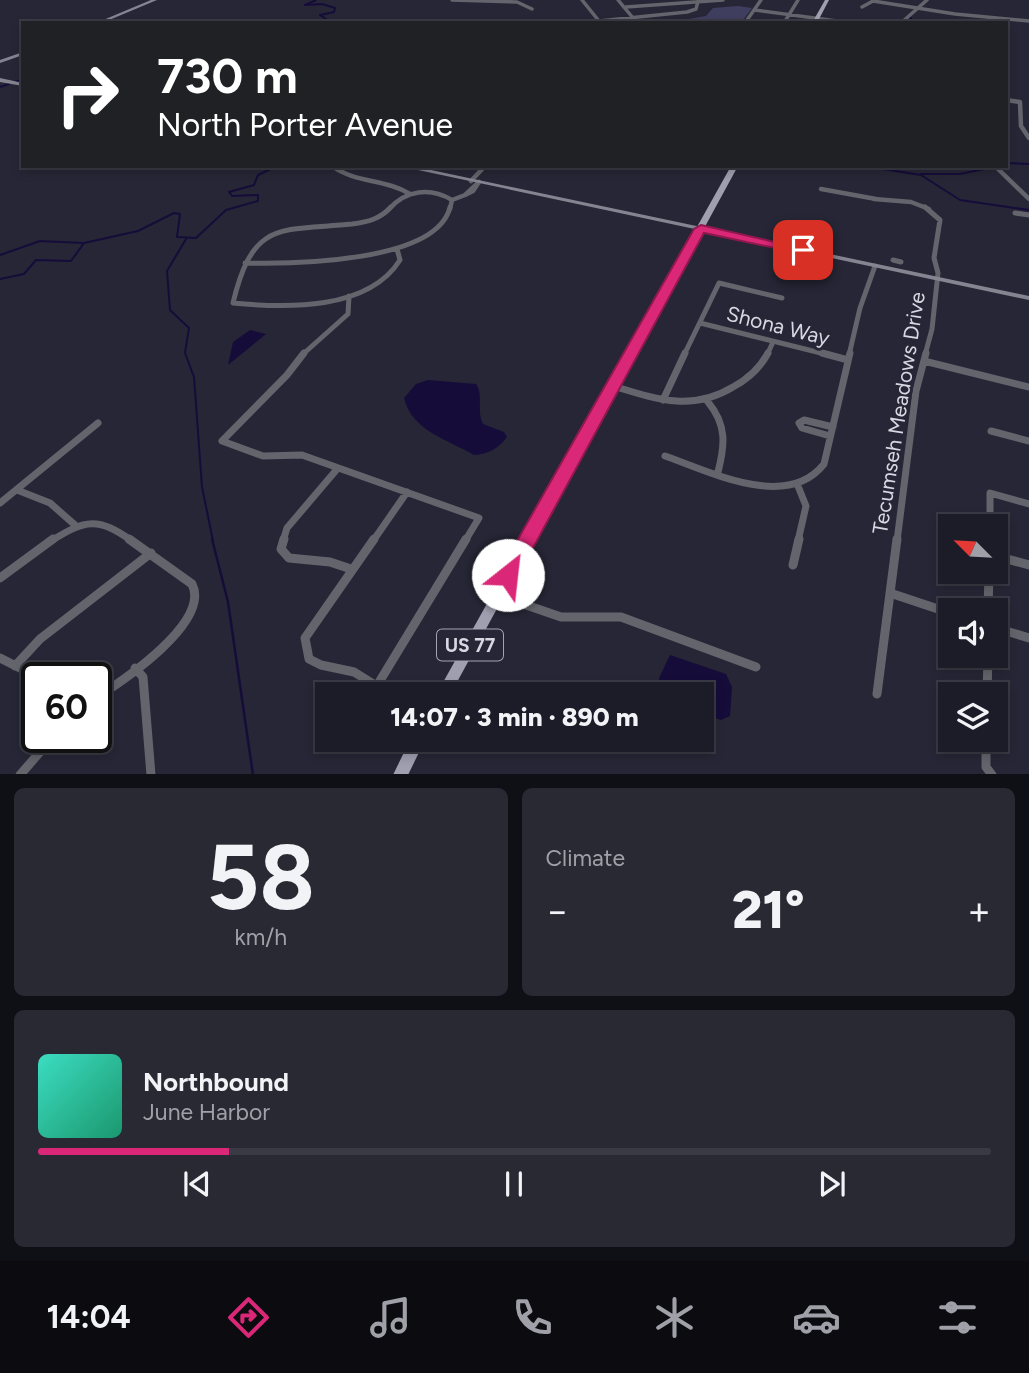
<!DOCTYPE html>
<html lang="en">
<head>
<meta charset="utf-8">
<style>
	body { margin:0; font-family:Figtree,sans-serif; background:#292934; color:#f1f3f6; height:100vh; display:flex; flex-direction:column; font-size:26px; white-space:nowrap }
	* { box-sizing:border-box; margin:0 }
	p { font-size:23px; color:#a0a1a8 }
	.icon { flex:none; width:38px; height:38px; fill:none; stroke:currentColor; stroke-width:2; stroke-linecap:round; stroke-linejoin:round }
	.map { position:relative; height:774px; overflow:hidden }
	.sheet { display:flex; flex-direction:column; gap:14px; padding:14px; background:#0f0f16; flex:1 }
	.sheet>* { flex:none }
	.banner { position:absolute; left:21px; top:21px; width:987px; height:147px; border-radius:0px; box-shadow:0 4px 10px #0003,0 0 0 2px #3a3a45; background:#202124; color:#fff; overflow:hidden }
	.needle { width:46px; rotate:294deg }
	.tools { position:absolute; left:938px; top:514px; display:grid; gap:14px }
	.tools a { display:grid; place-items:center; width:70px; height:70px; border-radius:0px; background:#1c1c28; box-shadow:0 4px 10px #0003,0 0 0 2px #3a3a45; font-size:35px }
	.speed { position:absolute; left:21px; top:662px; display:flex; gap:14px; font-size:35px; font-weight:700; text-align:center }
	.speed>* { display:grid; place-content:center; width:91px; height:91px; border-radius:50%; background:#1c1c28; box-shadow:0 4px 10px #0003,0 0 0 2px #3a3a45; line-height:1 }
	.speed .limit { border:4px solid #111; border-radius:10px; background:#fff; color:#111 }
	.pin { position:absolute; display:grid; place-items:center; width:60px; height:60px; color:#fff; margin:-30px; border-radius:14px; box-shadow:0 4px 10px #0006 }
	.me { position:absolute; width:77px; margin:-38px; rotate:29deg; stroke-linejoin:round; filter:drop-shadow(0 0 5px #0008) }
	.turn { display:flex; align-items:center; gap:24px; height:147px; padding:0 21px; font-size:32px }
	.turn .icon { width:91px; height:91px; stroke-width:2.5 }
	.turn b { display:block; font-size:49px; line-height:60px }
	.big { font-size:52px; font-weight:800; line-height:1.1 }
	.sheet .tile { flex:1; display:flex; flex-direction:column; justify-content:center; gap:10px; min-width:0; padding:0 24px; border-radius:10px; background:#292934 }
	.sheet .dial { align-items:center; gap:0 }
	.dial b { font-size:91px; line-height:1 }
	.song { display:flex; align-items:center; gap:21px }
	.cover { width:84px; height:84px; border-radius:10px; background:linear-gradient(135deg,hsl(170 70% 55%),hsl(160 70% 35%)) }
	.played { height:7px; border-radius:4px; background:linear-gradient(90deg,#db2777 20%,#3a3a45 20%) }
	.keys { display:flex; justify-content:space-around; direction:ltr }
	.heat { display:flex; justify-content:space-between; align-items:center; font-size:38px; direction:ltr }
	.sheet .tiles { flex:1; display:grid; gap:14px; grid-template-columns:1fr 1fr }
	.tile:last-child { grid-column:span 2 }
	.trip { position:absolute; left:315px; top:682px; width:399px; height:70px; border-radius:0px; background:#1c1c28; box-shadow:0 4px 10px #0003,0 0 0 2px #3a3a45; font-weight:800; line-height:70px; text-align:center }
	.menu { display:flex; height:112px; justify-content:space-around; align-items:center; background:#0b0b10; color:#a0a1a8 }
	.menu .icon { width:49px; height:49px }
	.menu .on { color:#db2777 }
	.menu b { font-size:32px; color:#f1f3f6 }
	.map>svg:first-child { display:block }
</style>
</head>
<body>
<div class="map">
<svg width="1029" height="775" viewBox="0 0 1029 775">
	<rect width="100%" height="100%" fill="#262636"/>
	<path fill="#403e5f" d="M738 6 752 8 743 20 666 23 706 16 713 8Z"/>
	<path fill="#160c3a" d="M250 330 266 334 228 365 233 342Z
		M428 380 476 384C484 395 476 411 483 424L504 432 507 437C498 449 488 454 474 455 447 439 412 431 404 398L416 384Z
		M670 655 726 674 732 687 730 716 721 720 702 714V695H660L659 678Z"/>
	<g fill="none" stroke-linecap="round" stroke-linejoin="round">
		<path stroke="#160c3a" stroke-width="2" d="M316 0 305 5 322 4 335 8 334 12 320 15 332 23
			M910 17 913 23
			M14 82 23 80
			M0 87 9 84
			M1006 163 1029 164
			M864 166 921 175 960 200 1029 210
			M921 174H960L994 167
			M186 239 167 271 170 310 189 328 185 353 194 377 202 487 213 541
			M0 255 40 241 83 243
			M0 279 24 274 36 260 71 261 84 243 138 231 174 213 180 214 177 237 196 238 226 210 258 201V195L232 196 229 192 254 185 258 175 277 166"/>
		<path stroke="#160c3a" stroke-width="2.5" d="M212 539 228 602 253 775"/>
		<path stroke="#64646c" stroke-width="3.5" d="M452 0 517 2 532 9
			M582 0 599 21 687 12 696 9 698 1
			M618 0 633 18
			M626 7 723 0
			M862 7 873 1 955 14 1029 21
			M755 10 852 23
			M102 21 123 23
			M745 23 761 0
			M784 23 798 0
			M901 23 927 0"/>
		<path stroke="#64646c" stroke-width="4.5" d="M1006 100 1020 102 1021 126 1029 138
			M332 166C355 183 386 179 410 194
			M995 166 1029 199
			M471 181 485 166
			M479 182 473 191 465 195Z
			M821 189 876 199
			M874 199 911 202 929 209
			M389 209C406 190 430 187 452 200L465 195
			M450 209 452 200"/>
		<path stroke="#64646c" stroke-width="5" d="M391 207C380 219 368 222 352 224 279 231 253 220 233 303 286 308 368 311 400 260L397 249
			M925 207 940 220 934 258 938 273 932 329 925 355
			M1015 213 1029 215
			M893 260 901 262
			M245 263C292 264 437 263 450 207
			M700 323 829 355
			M302 355 348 314 349 296
			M684 355 719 283 782 298
			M767 355 773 342
			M849 355 860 308 875 266"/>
		<path stroke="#64646c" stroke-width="7" d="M304 353 287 375 222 441 263 456 302 455 479 518 465 541
			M822 353 848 360
			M924 361 1029 387
			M613 386C656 399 692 412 733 387 748 379 760 368 768 353
			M663 400 685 353
			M708 402C727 425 725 445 718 472
			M991 431 1029 441
			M830 436 802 428 799 423 804 420 833 427
			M665 456C711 472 787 511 824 464L850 353
			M798 486 806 506 798 541
			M17 490 50 503 75 525
			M0 503 98 423
			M990 527V493L1029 504
			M51 541C86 519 98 517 132 541
			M283 541 287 528 338 468
			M373 541 407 492
			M897 541 916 391 926 353"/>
		<path stroke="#64646c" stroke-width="9" d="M284 539 281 549 289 558 330 562 351 569
			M374 539 305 638 309 659 321 665 354 672 391 695
			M996 556 1029 565
			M793 565 799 539
			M0 578 53 539
			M890 593 950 613
			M497 595 561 617H621L756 667
			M988 611 989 572
			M996 628 1029 638
			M0 658 38 677
			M15 666 40 639 151 553
			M135 668 143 677 151 775
			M378 684 466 539
			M877 694 897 539
			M987 695 988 656
			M96 698C124 680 211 622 192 584L129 539
			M986 740V767L992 775
			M20 775 53 737"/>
		<path fill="#858592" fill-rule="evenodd" d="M151 0H157L102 23H96Z
			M23 52V55L0 63V60Z
			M0 78 23 83V86L0 82Z
			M399 166H412L1029 296V300Z"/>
		<path fill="#9f9fb0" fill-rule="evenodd" d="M825 0H829L817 23H812Z
			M731 166H738L450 695H436Z
			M410 740H425L408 775H393Z"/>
	</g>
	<path fill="#db2777" stroke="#8e194d" stroke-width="2" d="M701 225 810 250 803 254 704 233 515 581H501L498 575 501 569 694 229Z"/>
	<g text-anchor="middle" stroke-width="6" stroke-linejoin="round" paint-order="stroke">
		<rect fill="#262636" stroke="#a3a3af" stroke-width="2" x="437" y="629.5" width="66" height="31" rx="5"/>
		<g font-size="19" font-weight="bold" fill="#d8d8e3">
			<text x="470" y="652">US 77</text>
		</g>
		<g font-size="21" fill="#d8d8e3" stroke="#262636">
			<text transform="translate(778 326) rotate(14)" y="7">Shona Way</text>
			<text transform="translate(899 413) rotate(-81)" y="7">Tecumseh Meadows Drive</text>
		</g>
	</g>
</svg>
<div class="tools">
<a><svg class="needle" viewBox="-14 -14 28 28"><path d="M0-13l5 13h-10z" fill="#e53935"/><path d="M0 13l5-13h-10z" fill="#a0a1a8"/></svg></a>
<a><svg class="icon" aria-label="sound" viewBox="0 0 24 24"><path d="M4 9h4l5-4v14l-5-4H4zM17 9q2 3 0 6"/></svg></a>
<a><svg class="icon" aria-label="layers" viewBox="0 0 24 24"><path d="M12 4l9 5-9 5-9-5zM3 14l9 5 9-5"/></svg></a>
</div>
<div class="speed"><div class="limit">60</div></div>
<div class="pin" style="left:803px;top:250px;background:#d93025"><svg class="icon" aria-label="arrive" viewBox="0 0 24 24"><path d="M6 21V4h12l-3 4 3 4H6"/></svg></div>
<svg class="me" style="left:508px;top:575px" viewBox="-20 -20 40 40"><circle r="19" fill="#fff"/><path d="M0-13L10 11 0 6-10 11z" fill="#db2777"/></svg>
<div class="trip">14:07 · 3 min · 890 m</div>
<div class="banner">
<div class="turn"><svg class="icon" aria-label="right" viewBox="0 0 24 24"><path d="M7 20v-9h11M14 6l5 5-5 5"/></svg><div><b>730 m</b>North Porter Avenue</div></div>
</div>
</div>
<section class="sheet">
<div class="tiles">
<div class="tile dial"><b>58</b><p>km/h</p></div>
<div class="tile"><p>Climate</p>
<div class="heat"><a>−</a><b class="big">21°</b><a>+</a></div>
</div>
<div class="tile">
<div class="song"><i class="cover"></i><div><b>Northbound</b><p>June Harbor</p></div></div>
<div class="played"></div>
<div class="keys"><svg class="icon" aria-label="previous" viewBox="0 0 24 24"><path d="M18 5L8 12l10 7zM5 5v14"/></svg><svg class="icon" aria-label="pause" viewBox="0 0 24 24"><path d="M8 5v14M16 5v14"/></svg><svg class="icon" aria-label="next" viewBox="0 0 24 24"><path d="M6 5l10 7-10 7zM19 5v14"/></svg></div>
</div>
</div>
</section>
<nav class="menu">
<b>14:04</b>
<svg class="icon on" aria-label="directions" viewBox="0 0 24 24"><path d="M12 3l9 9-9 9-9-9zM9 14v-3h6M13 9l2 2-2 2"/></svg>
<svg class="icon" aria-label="music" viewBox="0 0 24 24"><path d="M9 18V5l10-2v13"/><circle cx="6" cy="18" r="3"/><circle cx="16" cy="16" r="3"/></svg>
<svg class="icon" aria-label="phone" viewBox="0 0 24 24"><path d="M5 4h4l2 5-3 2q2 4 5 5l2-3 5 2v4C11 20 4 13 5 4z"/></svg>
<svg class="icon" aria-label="climate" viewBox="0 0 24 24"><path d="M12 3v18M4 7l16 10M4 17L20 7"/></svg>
<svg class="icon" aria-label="car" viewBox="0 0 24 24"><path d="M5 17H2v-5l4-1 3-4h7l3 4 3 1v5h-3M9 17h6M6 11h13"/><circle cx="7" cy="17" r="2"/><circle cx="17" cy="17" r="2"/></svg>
<svg class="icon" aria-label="filters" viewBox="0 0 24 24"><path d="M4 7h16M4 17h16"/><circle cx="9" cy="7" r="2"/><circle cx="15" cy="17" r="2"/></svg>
</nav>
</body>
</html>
